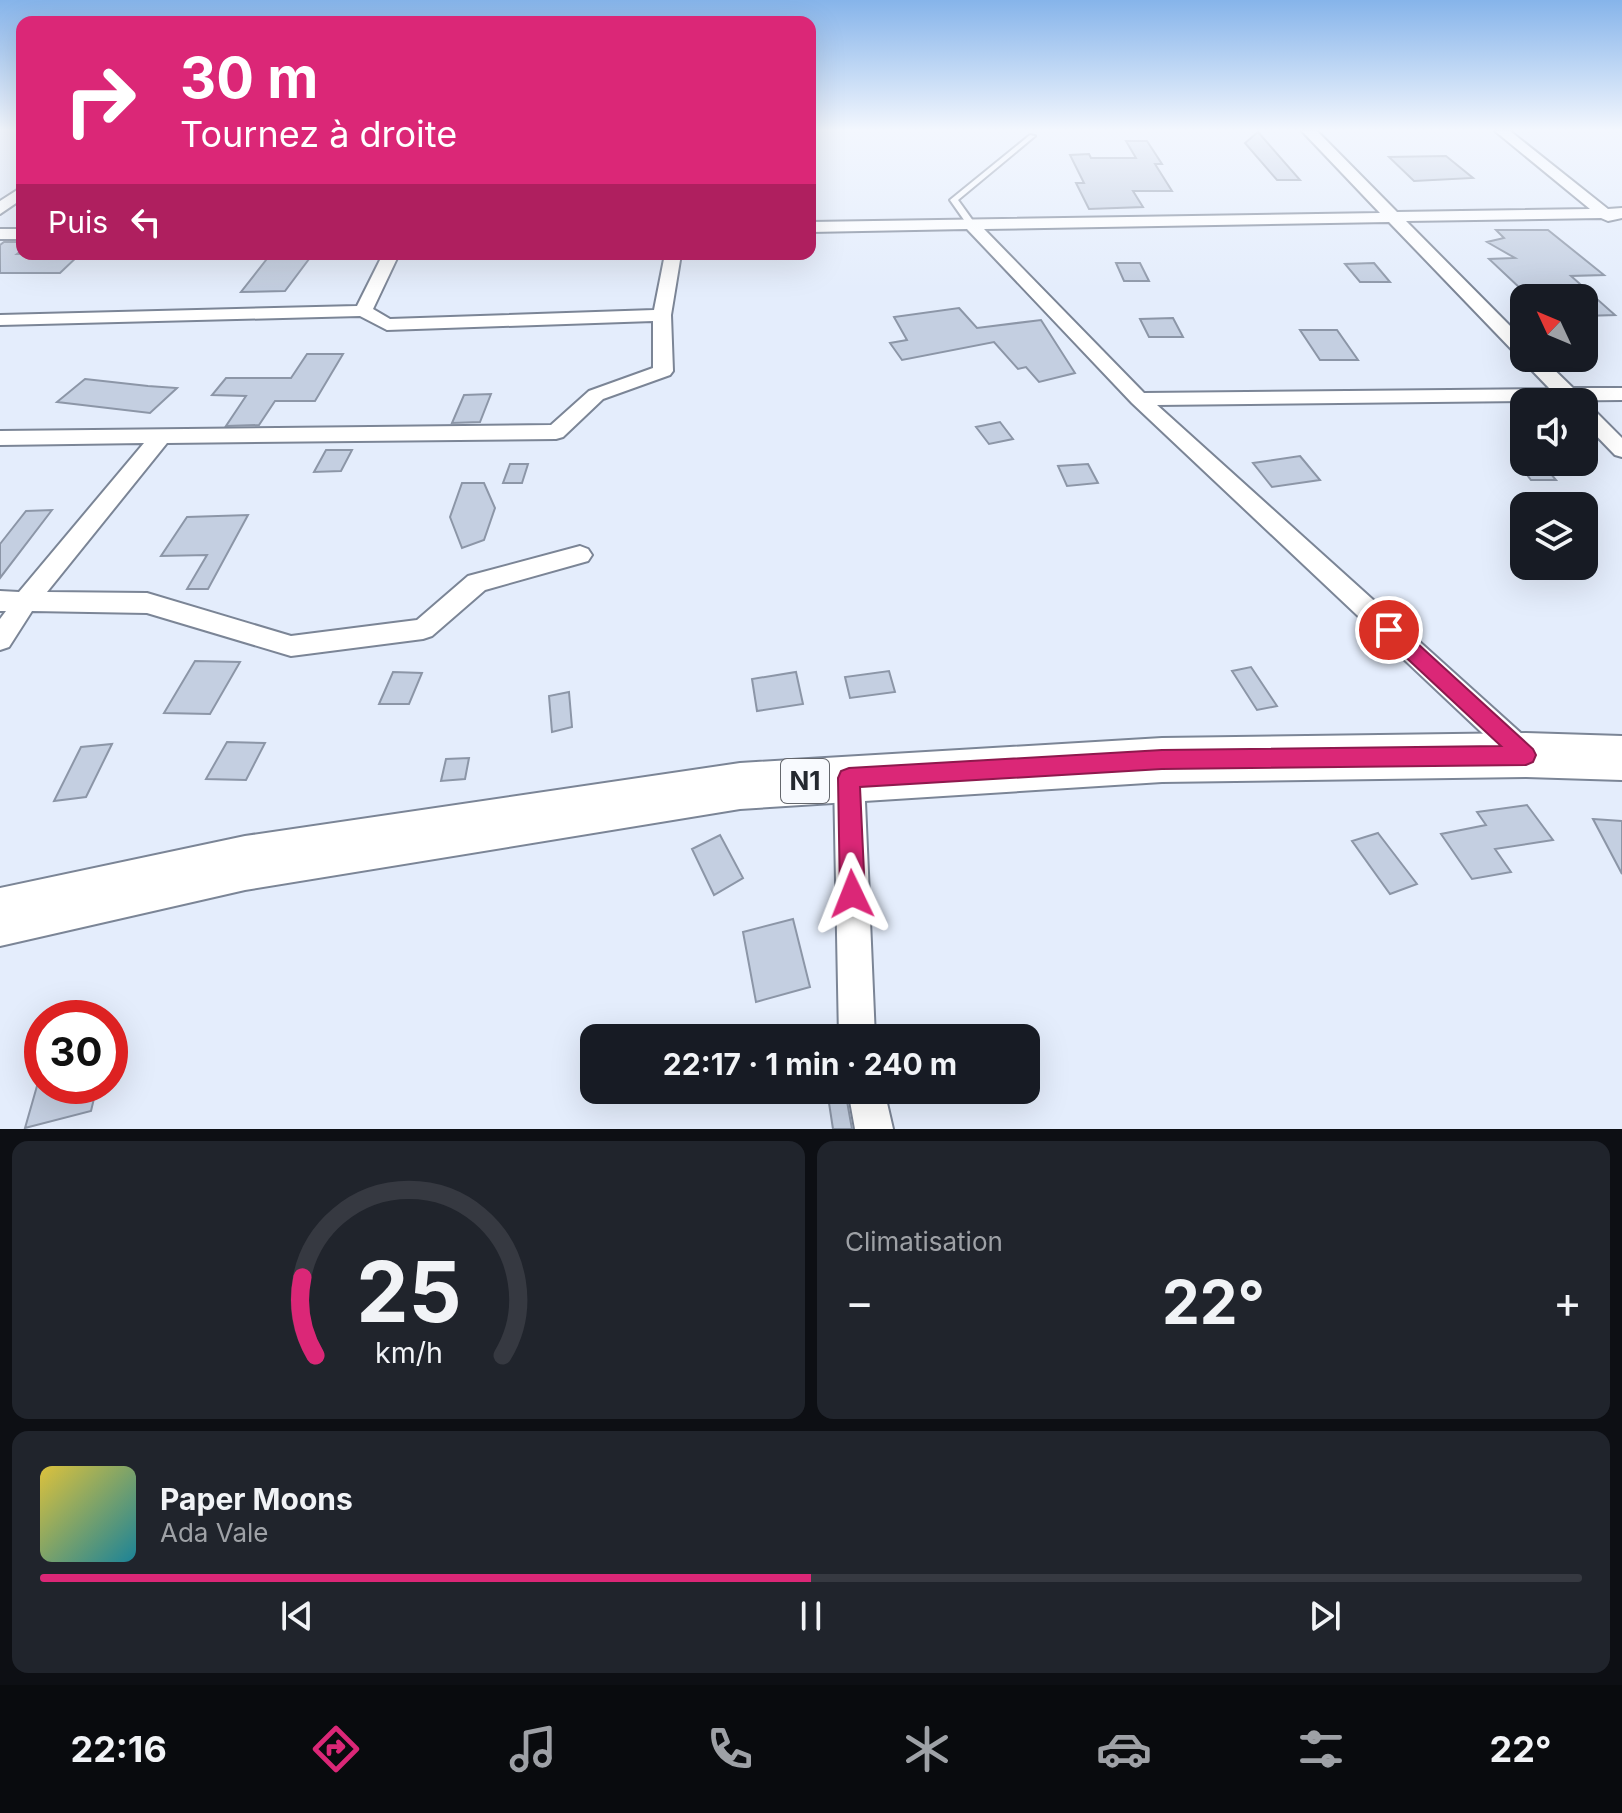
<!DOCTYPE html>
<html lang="fr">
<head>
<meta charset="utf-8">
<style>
	body { margin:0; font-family:Inter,sans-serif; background:#20242c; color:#f1f3f6; height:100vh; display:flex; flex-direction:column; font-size:30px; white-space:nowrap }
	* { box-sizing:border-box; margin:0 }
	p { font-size:26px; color:#9ea1a6 }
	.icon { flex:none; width:44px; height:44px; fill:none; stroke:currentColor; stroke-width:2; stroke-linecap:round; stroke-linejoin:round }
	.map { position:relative; height:1129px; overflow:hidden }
	.side { display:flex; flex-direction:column; gap:12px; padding:12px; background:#0d0f14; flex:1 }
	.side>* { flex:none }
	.top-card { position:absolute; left:16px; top:16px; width:800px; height:244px; border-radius:16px; box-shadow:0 8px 32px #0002; background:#db2777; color:#fff; overflow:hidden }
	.needle { width:52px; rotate:314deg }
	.tools { position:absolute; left:1510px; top:284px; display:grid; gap:16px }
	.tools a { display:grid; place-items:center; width:88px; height:88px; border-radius:16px; background:#171b24; box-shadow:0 8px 32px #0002; font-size:40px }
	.speed { position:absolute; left:24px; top:1000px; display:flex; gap:16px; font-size:40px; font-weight:700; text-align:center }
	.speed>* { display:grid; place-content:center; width:104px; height:104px; border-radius:50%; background:#171b24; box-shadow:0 8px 32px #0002; line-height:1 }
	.speed .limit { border:12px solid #d22; background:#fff; color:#111 }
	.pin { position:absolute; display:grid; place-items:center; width:68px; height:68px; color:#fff; margin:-34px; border:4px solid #fff; border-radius:50%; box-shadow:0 2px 8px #0007 }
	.me { position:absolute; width:88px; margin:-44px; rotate:358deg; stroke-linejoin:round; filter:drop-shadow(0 0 6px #0008) }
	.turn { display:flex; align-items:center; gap:28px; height:168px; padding:0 32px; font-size:36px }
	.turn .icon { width:104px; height:104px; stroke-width:2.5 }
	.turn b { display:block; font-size:56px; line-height:68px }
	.then { display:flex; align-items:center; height:76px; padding:0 32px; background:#0003; gap:16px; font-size:30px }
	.big { font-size:60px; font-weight:700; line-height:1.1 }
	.side .tile { flex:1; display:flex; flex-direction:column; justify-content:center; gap:12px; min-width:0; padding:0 28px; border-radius:16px; background:#20242c }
	.side .dial { align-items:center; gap:0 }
	.dial svg { height:208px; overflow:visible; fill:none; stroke:#363941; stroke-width:7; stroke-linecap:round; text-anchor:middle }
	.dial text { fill:#f1f3f6; stroke:none }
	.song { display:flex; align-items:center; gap:24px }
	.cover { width:96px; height:96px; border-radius:12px; background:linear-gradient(135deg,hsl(50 70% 55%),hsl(190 70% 35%)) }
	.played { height:8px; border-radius:4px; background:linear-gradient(90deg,#db2777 50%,#363941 50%) }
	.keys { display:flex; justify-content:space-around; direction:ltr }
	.heat { display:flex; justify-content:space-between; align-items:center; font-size:44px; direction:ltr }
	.side .tiles { flex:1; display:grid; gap:12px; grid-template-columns:1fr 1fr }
	.tile:last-child { grid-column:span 2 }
	.trip { position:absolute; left:580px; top:1024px; width:460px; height:80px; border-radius:16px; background:#171b24; box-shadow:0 8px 32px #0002; font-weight:700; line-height:80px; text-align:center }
	.tabs { display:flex; height:128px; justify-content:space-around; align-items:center; background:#090b0e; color:#9ea1a6 }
	.tabs .icon { width:56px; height:56px }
	.tabs .active { color:#db2777 }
	.tabs b { font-size:36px; color:#f1f3f6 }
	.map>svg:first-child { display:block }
</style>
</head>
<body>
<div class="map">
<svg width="1622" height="1129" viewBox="0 0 1622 1129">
	<rect width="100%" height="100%" fill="#e4edfc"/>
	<path fill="#c4cfe1" stroke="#8c96a7" stroke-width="2" d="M1258 132 1300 180H1277L1245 143Z
		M1126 141H1147L1162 164H1155L1172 191H1133L1143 207 1089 209 1076 183H1084L1070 155 1089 154 1091 158H1136Z
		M1446 156 1473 178 1414 181 1389 157Z
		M1496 230H1548L1604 275 1571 276 1615 315 1584 316V298H1565L1556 289 1522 290 1489 259 1515 258 1487 242 1504 238Z
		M4 242H22V250L17 254H80L60 273H0V245Z
		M270 255H312L285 291 241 292Z
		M1116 263H1140L1149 281H1124Z
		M1374 263 1390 282H1360L1345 264Z
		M959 308 977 328 1041 320 1075 373 1039 382 1026 367 1018 369 994 342 902 360 890 343 907 340 894 317Z
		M1173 318 1183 337H1149L1140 319Z
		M1300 330H1337L1358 360H1320Z
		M307 354H343L315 401H275L259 425 226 426 246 396 212 395 226 378H291Z
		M85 379 148 386 177 388 150 413 57 402Z
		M491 394 480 422 452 423 464 395Z
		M1000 422 1013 439 989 444 976 427Z
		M326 450H352L341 471 314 472Z
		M1300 456 1320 480 1272 487 1253 463Z
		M1517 462H1541L1556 480H1531Z
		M510 464H528L522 483H503Z
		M1088 464 1098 483 1067 486 1058 466Z
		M462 483H484L495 508 484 540 462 548 450 517Z
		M52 510 0 578V544L26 511Z
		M248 515 208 589H187L207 555 161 556 187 517Z
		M195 661 240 662 210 714 164 713Z
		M1251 667 1277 706 1257 710 1232 671Z
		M889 671 895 692 850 698 845 677Z
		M393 672 422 673 409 704H379Z
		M796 672 803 704 757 711 752 679Z
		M569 692 572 727 552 732 549 696Z
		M227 742 265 743 246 780 206 779Z
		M112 744 86 797 54 801 81 747Z
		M469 758 465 779 441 781 446 759Z
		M1527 805 1553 840 1495 849 1511 872 1472 879 1441 834 1486 825 1477 812Z
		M1593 819 1622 821V874Z
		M1378 833 1417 884 1390 894 1352 841Z
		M720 835 743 878 714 895 692 849Z
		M793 919 810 987 756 1002 743 932Z
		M37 1086H97L91 1111 25 1128Z
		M827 1090H845L852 1129H833Z"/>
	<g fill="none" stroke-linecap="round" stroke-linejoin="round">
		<g stroke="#7b8596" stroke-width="4">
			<path id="lane" d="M1030 135 1035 136 958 200 976 225 969 227 950 200Z"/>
		</g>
		<g stroke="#7b8596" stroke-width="4">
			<path id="street" d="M1302 131H1317L1397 212 1590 209 1495 131H1510L1608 209 1622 208V218L1608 221 1601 218 1406 221 1524 340V358H1542L1573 388H1622V400L1157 405 1534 745 1538 754 1534 763 1524 767 1514 763 1132 403 967 229 810 232V222L1380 213ZM1389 222 1517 355 1523 356 1524 362 1550 389 1144 393 984 229Z
				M22 187V199L0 214V201Z
				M0 229H22V239H0Z
				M383 254H399L373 309 390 319 654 310 665 254H681L671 315 673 371 670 375 603 399 563 437 556 439 167 443 47 592 147 593 291 636 417 620 468 576 580 546 588 549 592 555 588 561 485 590 432 636 423 639 291 656 147 613 32 611 9 647 0 650V619L6 611H0V591L19 592 144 443 0 445V431L551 425 589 391 653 368V321L387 330 360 316 0 325V315L357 306Z
				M1584 405 1591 407 1622 438V457L1615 455 1584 423Z
				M849 765 859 769 864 778 875 1038H839L834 778 839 769Z
				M848 1090H884L893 1129H855Z"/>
		</g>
		<g stroke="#7b8596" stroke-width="4">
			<path id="highway" d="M1526 733 1622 736V780L1526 777 1162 782 740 809 245 890 0 946V888L245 836 740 763 1162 738Z"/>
		</g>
		<use href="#lane" fill="#fff" fill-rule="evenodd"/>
		<use href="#street" fill="#fff" fill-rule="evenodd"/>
		<use href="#highway" fill="#fff" fill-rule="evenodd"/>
	</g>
	<linearGradient id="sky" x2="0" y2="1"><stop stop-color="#86b4ea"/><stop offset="0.45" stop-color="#f3f7fe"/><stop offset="1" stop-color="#f3f7fe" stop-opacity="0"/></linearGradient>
	<rect width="1622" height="289" fill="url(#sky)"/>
	<path fill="#db2777" stroke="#8e194d" stroke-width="2" d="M1389 622 1396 624 1533 749 1536 755 1533 762 1526 765 1162 769 860 787 865 894 861 902 852 906 844 902 840 894 838 778 841 771 849 768 1162 750 1501 746 1382 635 1379 630 1382 624Z"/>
	<g text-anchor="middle" stroke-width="6" stroke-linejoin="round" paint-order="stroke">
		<rect fill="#f8fafe" stroke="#64676d" stroke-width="2" x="781" y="759" width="48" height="44" rx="6"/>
		<g font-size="26" font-weight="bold" fill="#24282f">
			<text x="805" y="790">N1</text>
		</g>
	</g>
</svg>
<div class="tools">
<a><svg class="needle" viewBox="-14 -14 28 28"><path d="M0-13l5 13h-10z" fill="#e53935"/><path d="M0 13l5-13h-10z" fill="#9ea1a6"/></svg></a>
<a><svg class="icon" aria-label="sound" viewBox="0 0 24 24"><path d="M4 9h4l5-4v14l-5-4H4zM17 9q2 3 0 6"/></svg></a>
<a><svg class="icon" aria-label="layers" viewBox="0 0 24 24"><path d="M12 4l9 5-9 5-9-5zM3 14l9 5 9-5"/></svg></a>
</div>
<div class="speed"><div class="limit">30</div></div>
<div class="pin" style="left:1389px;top:630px;background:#d93025"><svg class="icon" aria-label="arrive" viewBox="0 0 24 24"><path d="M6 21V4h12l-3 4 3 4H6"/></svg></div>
<svg class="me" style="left:852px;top:894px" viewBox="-20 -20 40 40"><path d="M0-17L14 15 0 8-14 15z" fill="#db2777" stroke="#fff" stroke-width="4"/></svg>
<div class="trip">22:17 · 1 min · 240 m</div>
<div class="top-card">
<div class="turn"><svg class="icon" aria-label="right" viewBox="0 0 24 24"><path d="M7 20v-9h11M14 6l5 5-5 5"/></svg><div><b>30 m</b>Tournez à droite</div></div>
<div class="then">Puis<svg class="icon" aria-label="left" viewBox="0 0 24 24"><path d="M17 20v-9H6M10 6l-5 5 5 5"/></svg></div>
</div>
</div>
<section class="side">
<div class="tiles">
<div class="tile dial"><svg viewBox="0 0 100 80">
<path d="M14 69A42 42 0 1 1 86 69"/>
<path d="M14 69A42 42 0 0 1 9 39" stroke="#db2777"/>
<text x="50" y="56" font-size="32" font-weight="700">25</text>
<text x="50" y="72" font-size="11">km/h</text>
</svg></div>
<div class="tile"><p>Climatisation</p>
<div class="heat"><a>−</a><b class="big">22°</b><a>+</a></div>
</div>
<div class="tile">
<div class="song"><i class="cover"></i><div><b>Paper Moons</b><p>Ada Vale</p></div></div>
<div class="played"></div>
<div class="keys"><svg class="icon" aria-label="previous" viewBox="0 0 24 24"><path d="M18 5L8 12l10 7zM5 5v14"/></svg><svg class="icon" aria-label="pause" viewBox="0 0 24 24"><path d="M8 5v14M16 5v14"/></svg><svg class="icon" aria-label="next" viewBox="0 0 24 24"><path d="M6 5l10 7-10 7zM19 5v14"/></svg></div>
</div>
</div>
</section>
<nav class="tabs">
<b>22:16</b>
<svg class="icon active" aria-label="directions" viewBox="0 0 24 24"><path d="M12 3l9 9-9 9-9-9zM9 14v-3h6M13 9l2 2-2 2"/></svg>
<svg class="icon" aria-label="music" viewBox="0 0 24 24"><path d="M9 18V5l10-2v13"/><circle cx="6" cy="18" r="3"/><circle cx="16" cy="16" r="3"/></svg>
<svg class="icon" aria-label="phone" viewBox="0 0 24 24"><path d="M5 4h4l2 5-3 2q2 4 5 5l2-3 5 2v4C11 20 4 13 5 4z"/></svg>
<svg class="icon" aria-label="climate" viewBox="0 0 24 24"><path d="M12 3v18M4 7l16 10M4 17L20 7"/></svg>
<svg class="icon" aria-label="car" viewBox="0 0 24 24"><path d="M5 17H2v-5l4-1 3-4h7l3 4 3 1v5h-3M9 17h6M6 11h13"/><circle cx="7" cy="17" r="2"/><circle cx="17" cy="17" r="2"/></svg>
<svg class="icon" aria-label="filters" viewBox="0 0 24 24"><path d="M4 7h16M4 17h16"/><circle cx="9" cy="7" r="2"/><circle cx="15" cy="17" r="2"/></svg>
<b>22°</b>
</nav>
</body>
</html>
